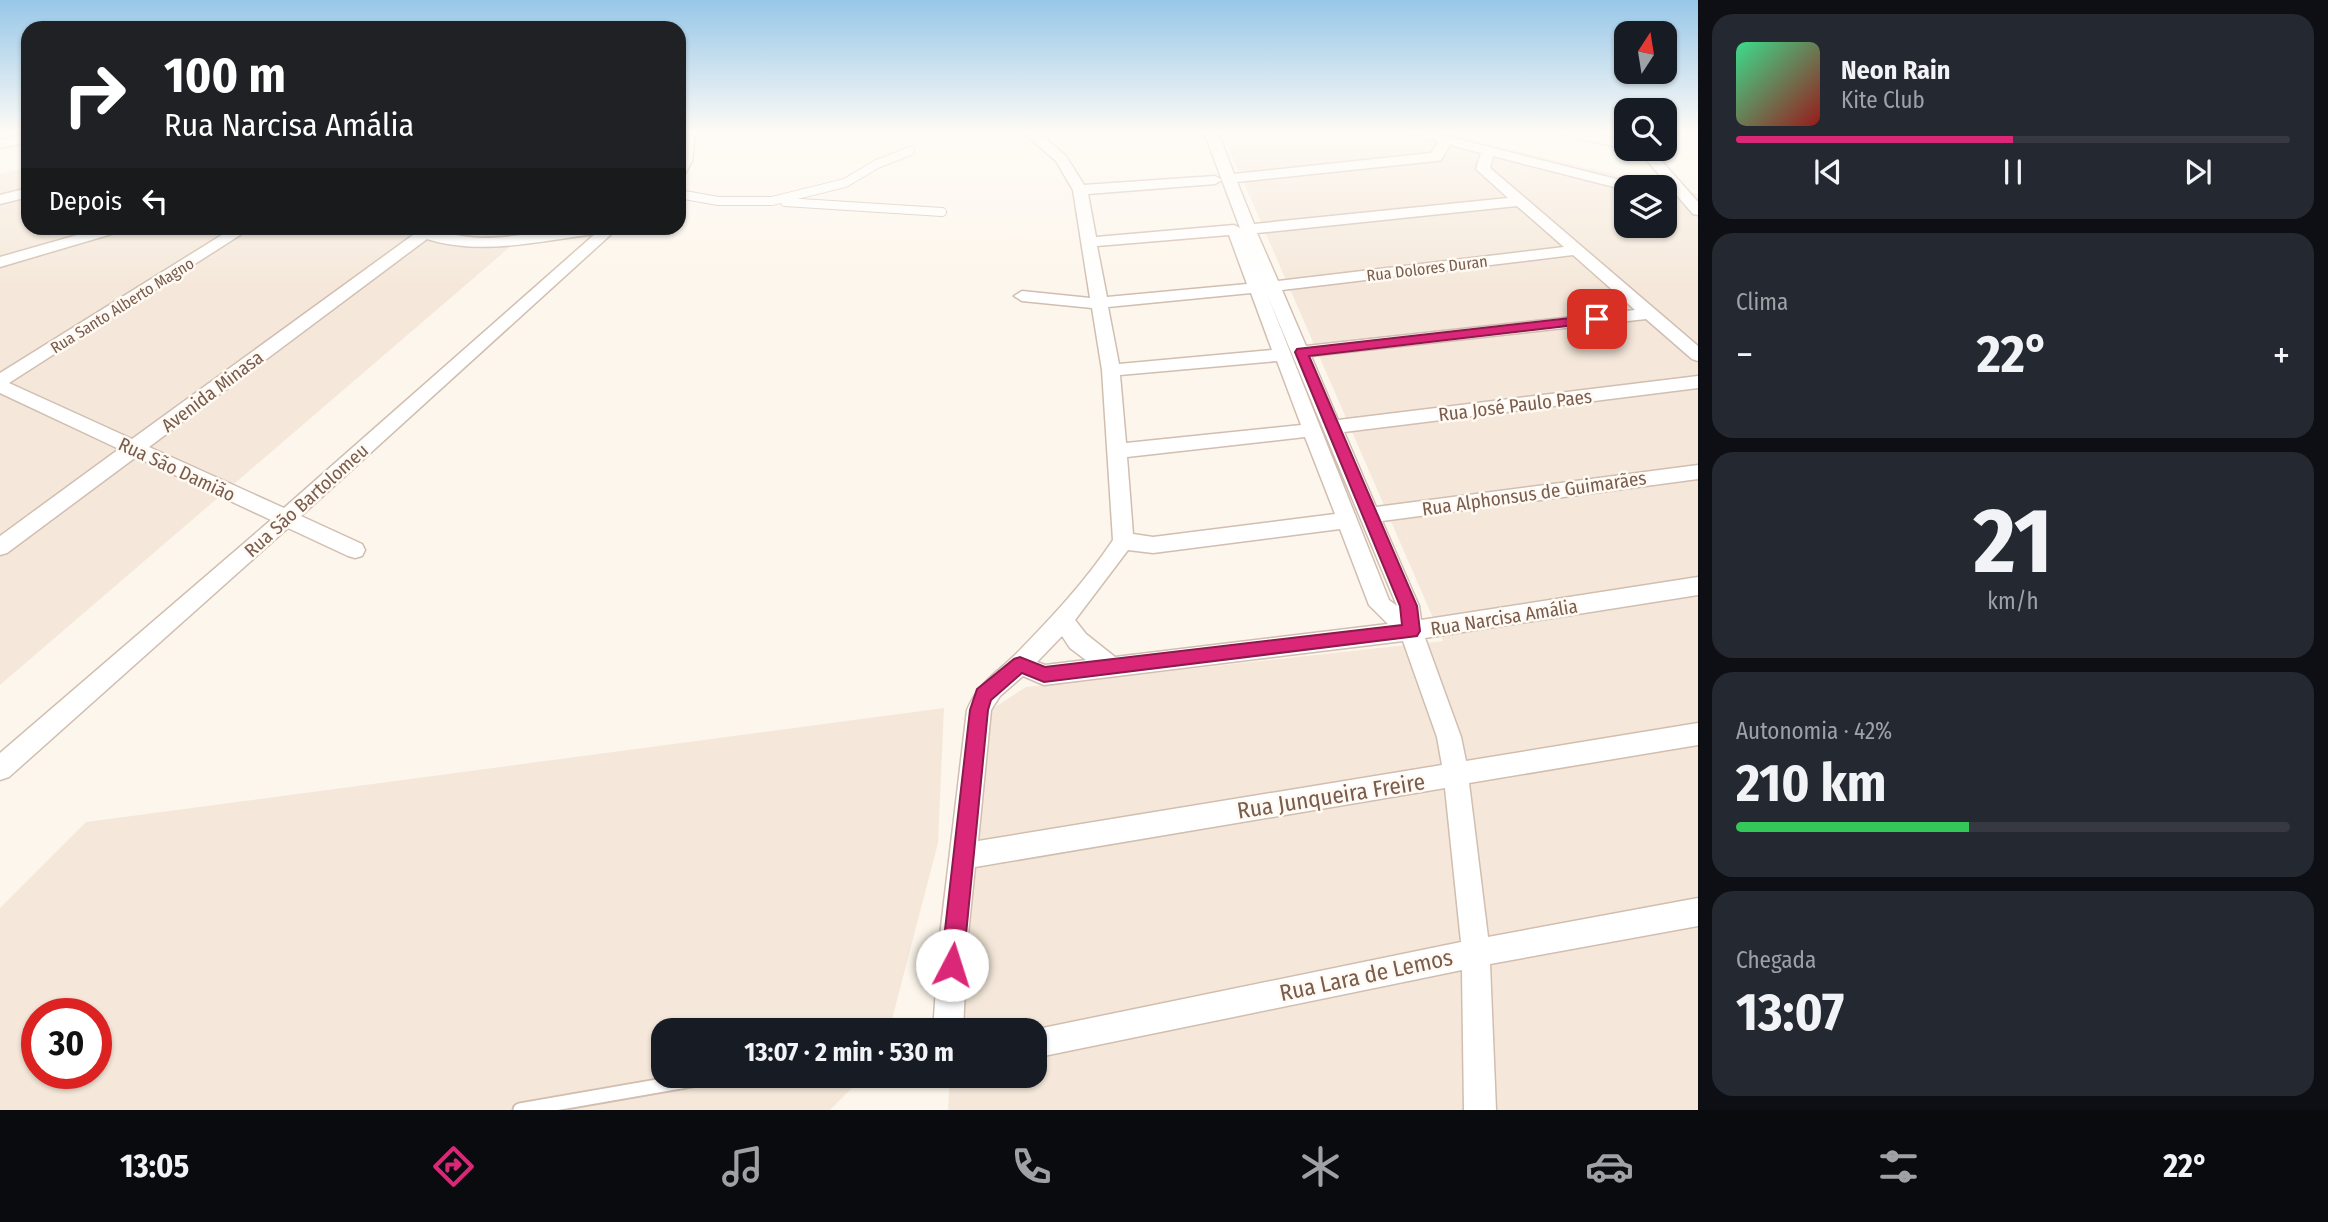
<!DOCTYPE html>
<html lang="pt">
<head>
<meta charset="utf-8">
<style>
	body { margin:0; font-family:"Fira Sans Condensed",sans-serif; background:#242831; color:#f1f3f6; height:100vh; display:flex; flex-direction:column; font-size:26px; white-space:nowrap }
	* { box-sizing:border-box; margin:0 }
	p { font-size:23px; color:#9ea1a6 }
	.icon { flex:none; width:38px; height:38px; fill:none; stroke:currentColor; stroke-width:2; stroke-linecap:round; stroke-linejoin:round }
	.map { position:relative; flex:1; overflow:hidden }
	.sheet { display:flex; flex-direction:column; gap:14px; padding:14px; background:#0d0f14; width:630px }
	.sheet>* { flex:none }
	.banner { position:absolute; left:21px; top:21px; width:665px; height:214px; border-radius:21px; box-shadow:0 2px 5px #0004; background:#202124; color:#fff; overflow:hidden }
	.needle { width:46px; rotate:12deg }
	.tools { position:absolute; left:1614px; top:21px; display:grid; gap:14px }
	.tools a { display:grid; place-items:center; width:63px; height:63px; border-radius:14px; background:#171b24; box-shadow:0 2px 5px #0004; font-size:35px }
	.speed { position:absolute; left:21px; top:998px; display:flex; gap:14px; font-size:35px; font-weight:700; text-align:center }
	.speed>* { display:grid; place-content:center; width:91px; height:91px; border-radius:50%; background:#171b24; box-shadow:0 2px 5px #0004; line-height:1 }
	.speed .limit { border:10px solid #d22; background:#fff; color:#111 }
	.pin { position:absolute; display:grid; place-items:center; width:60px; height:60px; color:#fff; margin:-30px; border-radius:14px; box-shadow:0 4px 10px #0006 }
	.me { position:absolute; width:77px; margin:-38px; rotate:5deg; stroke-linejoin:round; filter:drop-shadow(0 0 5px #0008) }
	.turn { display:flex; align-items:center; gap:24px; height:147px; padding:0 28px; font-size:32px }
	.turn .icon { width:91px; height:91px; stroke-width:2.5 }
	.turn b { display:block; font-size:49px; line-height:60px }
	.then { display:flex; align-items:center; height:66px; padding:0 28px; background:#0003; gap:14px; font-size:26px }
	.big { font-size:52px; font-weight:700; line-height:1.1 }
	.sheet .widget { flex:1; display:flex; flex-direction:column; justify-content:center; gap:10px; min-width:0; padding:0 24px; border-radius:21px; background:#242831 }
	.sheet .dial { align-items:center; gap:0 }
	.dial b { font-size:91px; line-height:1 }
	.song { display:flex; align-items:center; gap:21px }
	.cover { width:84px; height:84px; border-radius:10px; background:linear-gradient(135deg,hsl(150 70% 55%),hsl(0 70% 35%)) }
	.played { height:7px; border-radius:4px; background:linear-gradient(90deg,#db2777 50%,#363941 50%) }
	.keys { display:flex; justify-content:space-around; direction:ltr }
	.heat { display:flex; justify-content:space-between; align-items:center; font-size:38px; direction:ltr }
	.charge { height:10px; border-radius:5px; background:linear-gradient(90deg,#34c759 42%,#363941 0) }
	.trip { position:absolute; left:651px; top:1018px; width:396px; height:70px; border-radius:21px; background:#171b24; box-shadow:0 2px 5px #0004; font-weight:700; line-height:70px; text-align:center }
	.tabs { display:flex; height:112px; justify-content:space-around; align-items:center; background:#090b0e; color:#9ea1a6 }
	.tabs .icon { width:49px; height:49px }
	.tabs .on { color:#db2777 }
	.tabs b { font-size:32px; color:#f1f3f6 }
	main { display:flex; flex:1; min-height:0 }
	.map>svg:first-child { display:block }
</style>
</head>
<body>
<main>
<div class="map">
<svg width="1698" height="1110" viewBox="0 0 1698 1110">
	<rect width="100%" height="100%" fill="#fdf6ec"/>
	<path fill="#f5e8da" fill-rule="evenodd" d="M1247 132H1436L1698 194V1110H948L950 1076H1034V1031H951L989 711 1026 687 1443 641 1223 135ZM1626 187H1664V226H1626Z
		M28 167V228H611L518 240 0 685V174Z
		M944 708 938 843 889 1031H663V1076H864L830 1110H0V908L86 822ZM37 1013H96V1073H37Z"/>
	<g fill="none" stroke-linecap="round" stroke-linejoin="round">
		<g stroke="#d1beb0" stroke-width="10">
			<path id="lane-far1" d="M679 194 718 201H772L845 183 877 164 910 151
				M785 202 942 212"/>
		</g>
		<g stroke="#d1beb0" stroke-width="17">
			<path id="lane" d="M520 1110 715 1076"/>
		</g>
		<g stroke="#d1beb0" stroke-width="3">
			<path id="street" d="M681 132H695L692 161 684 176 679 177Z
				M1023 132H1038L1066 156 1084 185 1215 176 1222 180 1215 184 1088 194 1096 237 1234 225 1240 228 1204 132H1218L1234 174 1431 153 1439 142 1407 132H1430L1636 184 1638 187H1626V190L1493 156 1490 168 1698 346V361L1692 359 1646 319 1311 356 1338 420 1698 376V388L1344 432 1376 507 1698 465V479L1382 521 1419 606 1421 620 1698 577V595L1425 638 1461 737 1466 761 1698 723V745L1469 783 1488 937 1698 898V926L1490 964 1496 1110H1464L1462 970 1034 1058V1031H1028L1461 942 1445 788 975 867 967 944 963 1031H933L939 944 967 710C980 681 996 674 1017 653 1051 618 1085 582 1113 540L1102 370 1092 308 1022 301 1014 296 1022 291 1090 298 1073 190 1056 161ZM1450 145 1481 153 1476 169 1508 198 1254 224 1237 182 1436 161 1441 160ZM1517 206 1564 247 1278 281 1257 233ZM1229 235 1247 284 1107 297 1097 246ZM1573 255 1635 310 1306 346 1282 290ZM1251 293 1272 350 1119 364 1108 307ZM1267 294 1397 606 1389 600ZM1277 361 1301 425 1126 443 1120 375ZM1305 437 1335 514 1153 537 1133 534 1127 457ZM1340 529 1369 605 1388 624 1115 657 1086 634 1075 620 1128 550 1153 553ZM1062 636 1070 648 1086 660 1045 665 1037 662ZM1403 641 1437 737 1442 765 978 841 991 710 1000 696 1023 676 1044 685Z
				M1560 132H1586L1626 141 1627 149 1562 135Z
				M28 134V142L0 148V140Z
				M1637 149H1651L1698 202V215L1693 214Z
				M28 188V197L0 204V195Z
				M102 228H125L122 231 0 267V257Z
				M233 228H251L9 383 132 439 413 235 407 232 405 228C431 228 455 237 481 238 527 238 572 224 618 228L301 516 362 544 365 550 362 556 355 558 348 556 288 528 9 777 0 780V753L271 520 136 457 7 553 0 555V536L119 449 0 393V373ZM595 234 284 508 149 447 427 239C481 256 539 241 595 234Z"/>
		</g>
		<use href="#lane-far1" stroke="#fff" stroke-width="8"/>
		<use href="#lane" stroke="#fff" stroke-width="13"/>
		<use href="#street" fill="#fff" fill-rule="evenodd"/>
	</g>
	<linearGradient id="sky" x2="0" y2="1"><stop stop-color="#97c7e8"/><stop offset="0.46" stop-color="#fefbf6"/><stop offset="1" stop-color="#fefbf6" stop-opacity="0"/></linearGradient>
	<rect width="1698" height="287" fill="url(#sky)"/>
	<path fill="#db2777" stroke="#8e194d" stroke-width="2" d="M1597 315 1601 316V322L1309 356 1417 606 1420 631 1417 636 1044 682 1022 673 991 700 988 710 963 965 959 973 952 976 944 973 941 965 970 710 977 689 1014 659 1020 657 1045 667 1402 625 1400 606 1295 352 1297 349Z"/>
	<g text-anchor="middle" stroke-width="5" stroke-linejoin="round" paint-order="stroke">
		<g font-size="16" fill="#7a5c4d" stroke="#fffaf3">
			<text transform="translate(1427 268) rotate(-7)" y="6">Rua Dolores Duran</text>
			<text transform="translate(122 305) rotate(-32)" y="6">Rua Santo Alberto Magno</text>
		</g>
		<g font-size="19" fill="#7a5c4d" stroke="#fffaf3">
			<text transform="translate(212 391) rotate(-37)" y="7">Avenida Minasa</text>
			<text transform="translate(1515 405) rotate(-7)" y="7">Rua José Paulo Paes</text>
			<text transform="translate(177 469) rotate(25)" y="7">Rua São Damião</text>
			<text transform="translate(1534 493) rotate(-8)" y="7">Rua Alphonsus de Guimarães</text>
			<text transform="translate(306 500) rotate(-42)" y="7">Rua São Bartolomeu</text>
			<text transform="translate(1504 617) rotate(-9)" y="7">Rua Narcisa Amália</text>
		</g>
		<g font-size="23" fill="#7a5c4d" stroke="#fffaf3">
			<text transform="translate(1331 796) rotate(-9)" y="8">Rua Junqueira Freire</text>
			<text transform="translate(1366 975) rotate(-12)" y="8">Rua Lara de Lemos</text>
		</g>
	</g>
</svg>
<div class="tools">
<a><svg class="needle" viewBox="-14 -14 28 28"><path d="M0-13l5 13h-10z" fill="#e53935"/><path d="M0 13l5-13h-10z" fill="#9ea1a6"/></svg></a>
<a><svg class="icon" aria-label="search" viewBox="0 0 24 24"><circle cx="10" cy="10" r="6"/><path d="M15 15l6 6"/></svg></a>
<a><svg class="icon" aria-label="layers" viewBox="0 0 24 24"><path d="M12 4l9 5-9 5-9-5zM3 14l9 5 9-5"/></svg></a>
</div>
<div class="speed"><div class="limit">30</div></div>
<div class="pin" style="left:1597px;top:319px;background:#d93025"><svg class="icon" aria-label="arrive" viewBox="0 0 24 24"><path d="M6 21V4h12l-3 4 3 4H6"/></svg></div>
<svg class="me" style="left:952px;top:965px" viewBox="-20 -20 40 40"><circle r="19" fill="#fff"/><path d="M0-13L10 11 0 6-10 11z" fill="#db2777"/></svg>
<div class="trip">13:07 · 2 min · 530 m</div>
<div class="banner">
<div class="turn"><svg class="icon" aria-label="right" viewBox="0 0 24 24"><path d="M7 20v-9h11M14 6l5 5-5 5"/></svg><div><b>100 m</b>Rua Narcisa Amália</div></div>
<div class="then">Depois<svg class="icon" aria-label="left" viewBox="0 0 24 24"><path d="M17 20v-9H6M10 6l-5 5 5 5"/></svg></div>
</div>
</div>
<section class="sheet">
<div class="widget">
<div class="song"><i class="cover"></i><div><b>Neon Rain</b><p>Kite Club</p></div></div>
<div class="played"></div>
<div class="keys"><svg class="icon" aria-label="previous" viewBox="0 0 24 24"><path d="M18 5L8 12l10 7zM5 5v14"/></svg><svg class="icon" aria-label="pause" viewBox="0 0 24 24"><path d="M8 5v14M16 5v14"/></svg><svg class="icon" aria-label="next" viewBox="0 0 24 24"><path d="M6 5l10 7-10 7zM19 5v14"/></svg></div>
</div>
<div class="widget"><p>Clima</p>
<div class="heat"><a>−</a><b class="big">22°</b><a>+</a></div>
</div>
<div class="widget dial"><b>21</b><p>km/h</p></div>
<div class="widget"><p>Autonomia · 42%</p><b class="big">210 km</b><div class="charge"></div></div>
<div class="widget"><p>Chegada</p><b class="big">13:07</b></div>
</section>
</main>
<nav class="tabs">
<b>13:05</b>
<svg class="icon on" aria-label="directions" viewBox="0 0 24 24"><path d="M12 3l9 9-9 9-9-9zM9 14v-3h6M13 9l2 2-2 2"/></svg>
<svg class="icon" aria-label="music" viewBox="0 0 24 24"><path d="M9 18V5l10-2v13"/><circle cx="6" cy="18" r="3"/><circle cx="16" cy="16" r="3"/></svg>
<svg class="icon" aria-label="phone" viewBox="0 0 24 24"><path d="M5 4h4l2 5-3 2q2 4 5 5l2-3 5 2v4C11 20 4 13 5 4z"/></svg>
<svg class="icon" aria-label="climate" viewBox="0 0 24 24"><path d="M12 3v18M4 7l16 10M4 17L20 7"/></svg>
<svg class="icon" aria-label="car" viewBox="0 0 24 24"><path d="M5 17H2v-5l4-1 3-4h7l3 4 3 1v5h-3M9 17h6M6 11h13"/><circle cx="7" cy="17" r="2"/><circle cx="17" cy="17" r="2"/></svg>
<svg class="icon" aria-label="filters" viewBox="0 0 24 24"><path d="M4 7h16M4 17h16"/><circle cx="9" cy="7" r="2"/><circle cx="15" cy="17" r="2"/></svg>
<b>22°</b>
</nav>
</body>
</html>
